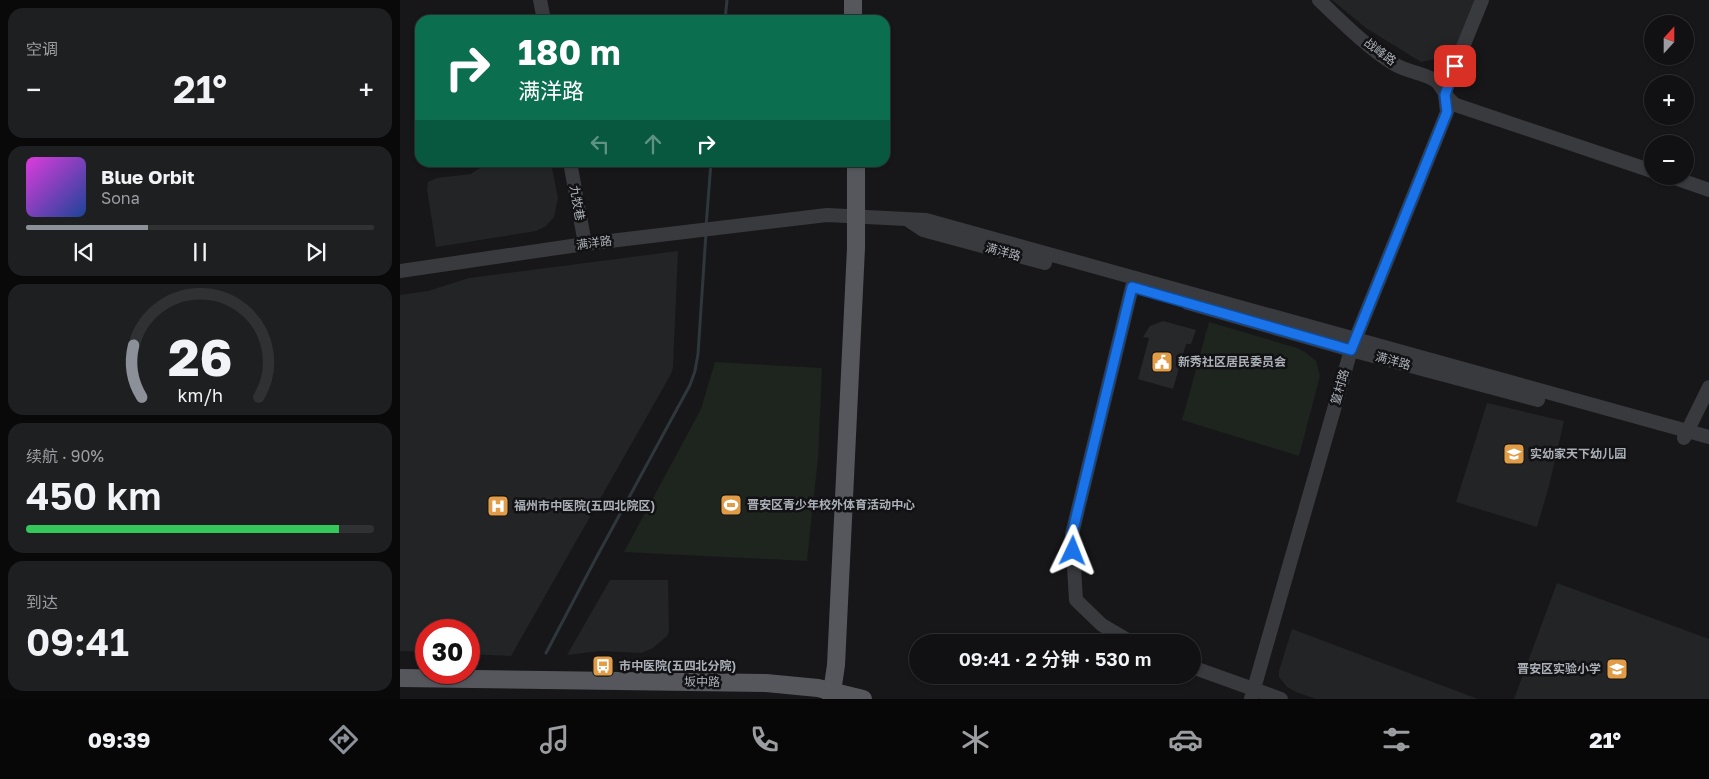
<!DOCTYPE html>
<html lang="zh">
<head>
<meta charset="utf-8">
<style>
	body { margin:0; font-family:"Golos Text","Noto Sans SC",sans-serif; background:#1e1f21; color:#f1f3f6; height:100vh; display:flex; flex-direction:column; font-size:19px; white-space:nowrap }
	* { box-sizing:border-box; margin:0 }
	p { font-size:16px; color:#9c9da0 }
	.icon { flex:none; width:28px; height:28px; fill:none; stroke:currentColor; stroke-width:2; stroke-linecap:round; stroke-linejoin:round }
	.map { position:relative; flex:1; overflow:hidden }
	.sheet { display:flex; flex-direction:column; gap:8px; padding:8px; background:#09090a; width:400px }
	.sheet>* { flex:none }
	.hud { position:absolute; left:15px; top:15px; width:475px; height:152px; border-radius:15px; box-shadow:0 1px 4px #0004,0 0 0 1px #303133; background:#0b6e4f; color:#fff; overflow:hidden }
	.needle { width:32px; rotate:21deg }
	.fabs { position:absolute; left:1244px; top:15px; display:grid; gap:10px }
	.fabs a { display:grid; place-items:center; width:50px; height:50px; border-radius:50%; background:#111113; box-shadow:0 1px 4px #0004,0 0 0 1px #303133; font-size:25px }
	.speed { position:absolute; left:15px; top:619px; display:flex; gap:10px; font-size:25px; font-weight:700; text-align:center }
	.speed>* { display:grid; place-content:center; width:65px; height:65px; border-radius:50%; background:#111113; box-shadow:0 1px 4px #0004,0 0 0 1px #303133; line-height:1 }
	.speed .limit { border:8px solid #d22; background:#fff; color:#111 }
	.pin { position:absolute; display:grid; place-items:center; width:42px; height:42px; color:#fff; margin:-21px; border-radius:10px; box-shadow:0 2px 8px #0006 }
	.me { position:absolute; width:55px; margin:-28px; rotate:2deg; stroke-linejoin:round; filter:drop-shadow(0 0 4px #0008) }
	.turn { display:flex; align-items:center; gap:18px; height:105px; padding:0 20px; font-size:22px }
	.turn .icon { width:65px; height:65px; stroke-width:2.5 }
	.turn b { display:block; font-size:35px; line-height:42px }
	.lanes { display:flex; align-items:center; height:48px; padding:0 20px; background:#0003; justify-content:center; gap:25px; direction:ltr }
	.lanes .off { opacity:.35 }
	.big { font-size:38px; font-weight:600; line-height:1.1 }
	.sheet .widget { flex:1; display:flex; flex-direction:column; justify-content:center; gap:8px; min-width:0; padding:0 18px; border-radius:15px; background:#1e1f21 }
	.sheet .dial { align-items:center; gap:0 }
	.dial svg { height:130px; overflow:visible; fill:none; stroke:#303133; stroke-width:7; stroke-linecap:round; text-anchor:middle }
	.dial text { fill:#f1f3f6; stroke:none }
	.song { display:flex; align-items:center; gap:15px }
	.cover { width:60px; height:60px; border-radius:8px; background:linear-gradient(135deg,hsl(300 70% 55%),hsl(220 70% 35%)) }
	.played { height:5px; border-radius:2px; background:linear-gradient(90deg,#8c9099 35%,#303133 35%) }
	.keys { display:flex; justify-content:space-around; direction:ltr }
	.heat { display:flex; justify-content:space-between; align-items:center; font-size:28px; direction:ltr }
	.charge { height:8px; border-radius:4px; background:linear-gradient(90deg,#34c759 90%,#303133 0) }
	.trip { position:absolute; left:509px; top:634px; width:292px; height:50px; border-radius:25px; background:#111113; box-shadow:0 1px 4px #0004,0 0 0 1px #303133; font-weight:600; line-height:50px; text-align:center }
	.menu { display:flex; height:80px; justify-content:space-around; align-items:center; background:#070708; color:#9c9da0 }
	.menu .icon { width:35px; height:35px }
	.menu .selected { color:#8c9099 }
	.menu b { font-size:22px; color:#f1f3f6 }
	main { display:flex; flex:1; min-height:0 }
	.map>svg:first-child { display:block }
</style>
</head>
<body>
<main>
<section class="sheet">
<div class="widget"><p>空调</p>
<div class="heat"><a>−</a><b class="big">21°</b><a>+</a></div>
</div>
<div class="widget">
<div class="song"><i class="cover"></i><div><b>Blue Orbit</b><p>Sona</p></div></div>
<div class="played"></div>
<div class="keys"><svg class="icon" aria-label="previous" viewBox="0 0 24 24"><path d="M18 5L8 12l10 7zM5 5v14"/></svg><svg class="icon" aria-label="pause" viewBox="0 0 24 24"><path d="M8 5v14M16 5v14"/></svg><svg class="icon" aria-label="next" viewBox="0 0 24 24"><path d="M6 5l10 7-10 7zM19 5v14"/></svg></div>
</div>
<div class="widget dial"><svg viewBox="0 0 100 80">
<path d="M14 69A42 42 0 1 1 86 69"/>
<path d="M14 69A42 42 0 0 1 9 37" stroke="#8c9099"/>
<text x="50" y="56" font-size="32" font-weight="700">26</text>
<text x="50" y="72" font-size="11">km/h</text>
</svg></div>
<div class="widget"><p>续航 · 90%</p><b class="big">450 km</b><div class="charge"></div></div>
<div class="widget"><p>到达</p><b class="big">09:41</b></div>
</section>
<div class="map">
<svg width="1309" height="699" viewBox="0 0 1309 699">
	<rect width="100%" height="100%" fill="#171719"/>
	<path fill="#232426" d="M932 0H1075L1055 48 1042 58 1021 62 966 28Z
		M83 163H151L158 198 154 217 146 226 136 231 36 247 27 189 28 182 37 178 71 174 80 168Z
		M278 251 273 367 271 374 111 656 69 654V630H26V652L0 651V295L28 291 69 278Z
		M1087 403 1164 421 1149 486 1137 527 1056 502Z
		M210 580H268L269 631 267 636 253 648 241 653 200 651 167 655Z
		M1157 583 1309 639V699H1114Z
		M892 629 1078 699H1079H916L896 692 887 687 879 677V671Z"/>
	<path fill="#1e241e" d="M809 322 897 348 905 352 916 361 920 376 899 456 782 420Z
		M315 362 422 368 418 458 407 561 224 552 301 409Z"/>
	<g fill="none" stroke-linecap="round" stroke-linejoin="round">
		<path stroke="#2e373c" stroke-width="3" d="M325 20 327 0
			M306 227 311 162
			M146 653 195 560 290 385 295 371 298 354 306 233"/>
	</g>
	<path fill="#27282a" d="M763 321 796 330 791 344H786L773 389 738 379 749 338 743 337 750 326Z"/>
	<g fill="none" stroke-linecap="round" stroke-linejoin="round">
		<path stroke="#393a3e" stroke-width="14" d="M140 0 144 20
			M919 0C940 20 972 52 996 65 1008 72 1027 74 1036 81 1044 88 1044 97 1056 105L1252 171
			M170 162 185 244
			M1269 176 1309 190
			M508 220 523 230 645 263
			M0 271 185 244 427 215 526 220 1309 437
			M788 303 951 350 1138 400
			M1284 438 1309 387
			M731 642 702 625 676 600 672 534 732 287
			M792 667 881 699
			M851 699 951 350 1047 112 1045 95 1047 86 1082 0"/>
		<path stroke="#55575c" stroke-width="18" d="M453 0V20
			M0 678 366 683 418 688 463 699
			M431 699 436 665 456 248V162"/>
	</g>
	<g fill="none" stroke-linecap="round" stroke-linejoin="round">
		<g stroke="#114b97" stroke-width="12">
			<path id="route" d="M673 551 672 534 732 287 951 350 1047 112 1045 95 1055 66"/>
		</g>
		<use href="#route" stroke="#1a73e8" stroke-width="9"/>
	</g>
	<defs>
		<g id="civic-square" transform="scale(1.125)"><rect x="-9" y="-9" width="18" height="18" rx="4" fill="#e19c47" stroke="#121214"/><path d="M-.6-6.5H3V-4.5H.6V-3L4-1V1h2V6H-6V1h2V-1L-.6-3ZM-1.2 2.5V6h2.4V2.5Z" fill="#fff"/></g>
		<g id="school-square" transform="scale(1.125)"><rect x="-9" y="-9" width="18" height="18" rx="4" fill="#e19c47" stroke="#121214"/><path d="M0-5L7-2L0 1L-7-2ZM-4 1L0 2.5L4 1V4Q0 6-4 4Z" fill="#fff"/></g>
		<g id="stadium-square" transform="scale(1.125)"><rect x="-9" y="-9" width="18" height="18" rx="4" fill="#e19c47" stroke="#121214"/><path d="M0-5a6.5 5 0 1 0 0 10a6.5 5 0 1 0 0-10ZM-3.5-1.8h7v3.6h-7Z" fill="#fff"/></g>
		<g id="hospital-square" transform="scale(1.125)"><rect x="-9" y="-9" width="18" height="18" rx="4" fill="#e19c47" stroke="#121214"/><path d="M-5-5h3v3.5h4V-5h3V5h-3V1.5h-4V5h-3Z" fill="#fff"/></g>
		<g id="bus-square" transform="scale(1.125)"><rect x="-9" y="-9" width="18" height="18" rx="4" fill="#e19c47" stroke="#121214"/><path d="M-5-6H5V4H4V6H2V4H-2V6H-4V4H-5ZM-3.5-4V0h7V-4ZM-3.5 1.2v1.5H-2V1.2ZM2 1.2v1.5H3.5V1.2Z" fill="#fff"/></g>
	</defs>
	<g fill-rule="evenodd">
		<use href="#civic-square" x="762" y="362"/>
		<use href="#school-square" x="1114" y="454"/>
		<use href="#stadium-square" x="331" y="505"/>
		<use href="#hospital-square" x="98" y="506"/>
		<use href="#bus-square" x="203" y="666"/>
		<use href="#school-square" x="1217" y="669"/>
	</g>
	<g text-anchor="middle" stroke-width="5" stroke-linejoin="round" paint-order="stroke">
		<g font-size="12" fill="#abb0b8" stroke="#121214">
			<text transform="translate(980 52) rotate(37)" y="4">战峰路</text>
			<text transform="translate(177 203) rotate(80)" y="4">九牧巷</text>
			<text transform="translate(194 243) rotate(-8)" y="4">满洋路</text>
			<text transform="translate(603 252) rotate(15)" y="4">满洋路</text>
			<text transform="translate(993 361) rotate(15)" y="4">满洋路</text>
			<text transform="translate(940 387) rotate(-74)" y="4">篁村路</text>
			<text transform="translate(302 682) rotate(1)" y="4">坂中路</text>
		</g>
		<g font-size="12" font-weight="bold" fill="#abb0b8" stroke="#121214" text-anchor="start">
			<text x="778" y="366">新秀社区居民委员会</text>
			<text x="1130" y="458">实幼家天下幼儿园</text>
			<text x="347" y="509">晋安区青少年校外体育活动中心</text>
			<text x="114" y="510">福州市中医院(五四北院区)</text>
			<text x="219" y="670">市中医院(五四北分院)</text>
			<text x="1201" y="673" text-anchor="end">晋安区实验小学</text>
		</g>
	</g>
</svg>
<div class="fabs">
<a><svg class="needle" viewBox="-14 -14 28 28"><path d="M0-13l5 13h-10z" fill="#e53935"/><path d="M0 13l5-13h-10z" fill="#9c9da0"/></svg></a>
<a>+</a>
<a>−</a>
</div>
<div class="speed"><div class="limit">30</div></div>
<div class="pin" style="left:1055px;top:66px;background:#d93025"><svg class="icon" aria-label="arrive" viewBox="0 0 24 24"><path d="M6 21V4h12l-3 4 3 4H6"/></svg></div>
<svg class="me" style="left:673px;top:551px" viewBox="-20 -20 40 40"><path d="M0-17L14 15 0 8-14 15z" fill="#1a73e8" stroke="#fff" stroke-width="4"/></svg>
<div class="trip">09:41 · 2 分钟 · 530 m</div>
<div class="hud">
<div class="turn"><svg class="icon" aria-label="right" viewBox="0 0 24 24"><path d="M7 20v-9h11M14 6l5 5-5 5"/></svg><div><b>180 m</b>满洋路</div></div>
<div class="lanes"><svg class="icon off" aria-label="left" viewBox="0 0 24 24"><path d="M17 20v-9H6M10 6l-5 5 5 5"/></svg><svg class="icon off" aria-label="ahead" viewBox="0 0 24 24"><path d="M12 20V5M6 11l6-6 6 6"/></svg><svg class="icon" aria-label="right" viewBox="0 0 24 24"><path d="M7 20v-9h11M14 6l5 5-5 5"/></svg></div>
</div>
</div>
</main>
<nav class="menu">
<b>09:39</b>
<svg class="icon selected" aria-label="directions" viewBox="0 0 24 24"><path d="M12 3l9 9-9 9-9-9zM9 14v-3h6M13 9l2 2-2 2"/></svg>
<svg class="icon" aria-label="music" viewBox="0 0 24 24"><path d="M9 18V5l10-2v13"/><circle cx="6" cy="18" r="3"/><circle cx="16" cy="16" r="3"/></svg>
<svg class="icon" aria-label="phone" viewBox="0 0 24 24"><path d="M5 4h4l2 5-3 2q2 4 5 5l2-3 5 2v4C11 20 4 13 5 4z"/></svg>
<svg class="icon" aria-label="climate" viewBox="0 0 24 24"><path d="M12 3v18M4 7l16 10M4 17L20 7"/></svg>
<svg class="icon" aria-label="car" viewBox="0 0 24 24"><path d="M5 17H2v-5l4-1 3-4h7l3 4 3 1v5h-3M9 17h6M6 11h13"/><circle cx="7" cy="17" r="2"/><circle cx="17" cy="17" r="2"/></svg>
<svg class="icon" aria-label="filters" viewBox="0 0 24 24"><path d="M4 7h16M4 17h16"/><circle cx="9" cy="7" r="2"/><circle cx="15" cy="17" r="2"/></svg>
<b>21°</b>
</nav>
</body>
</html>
